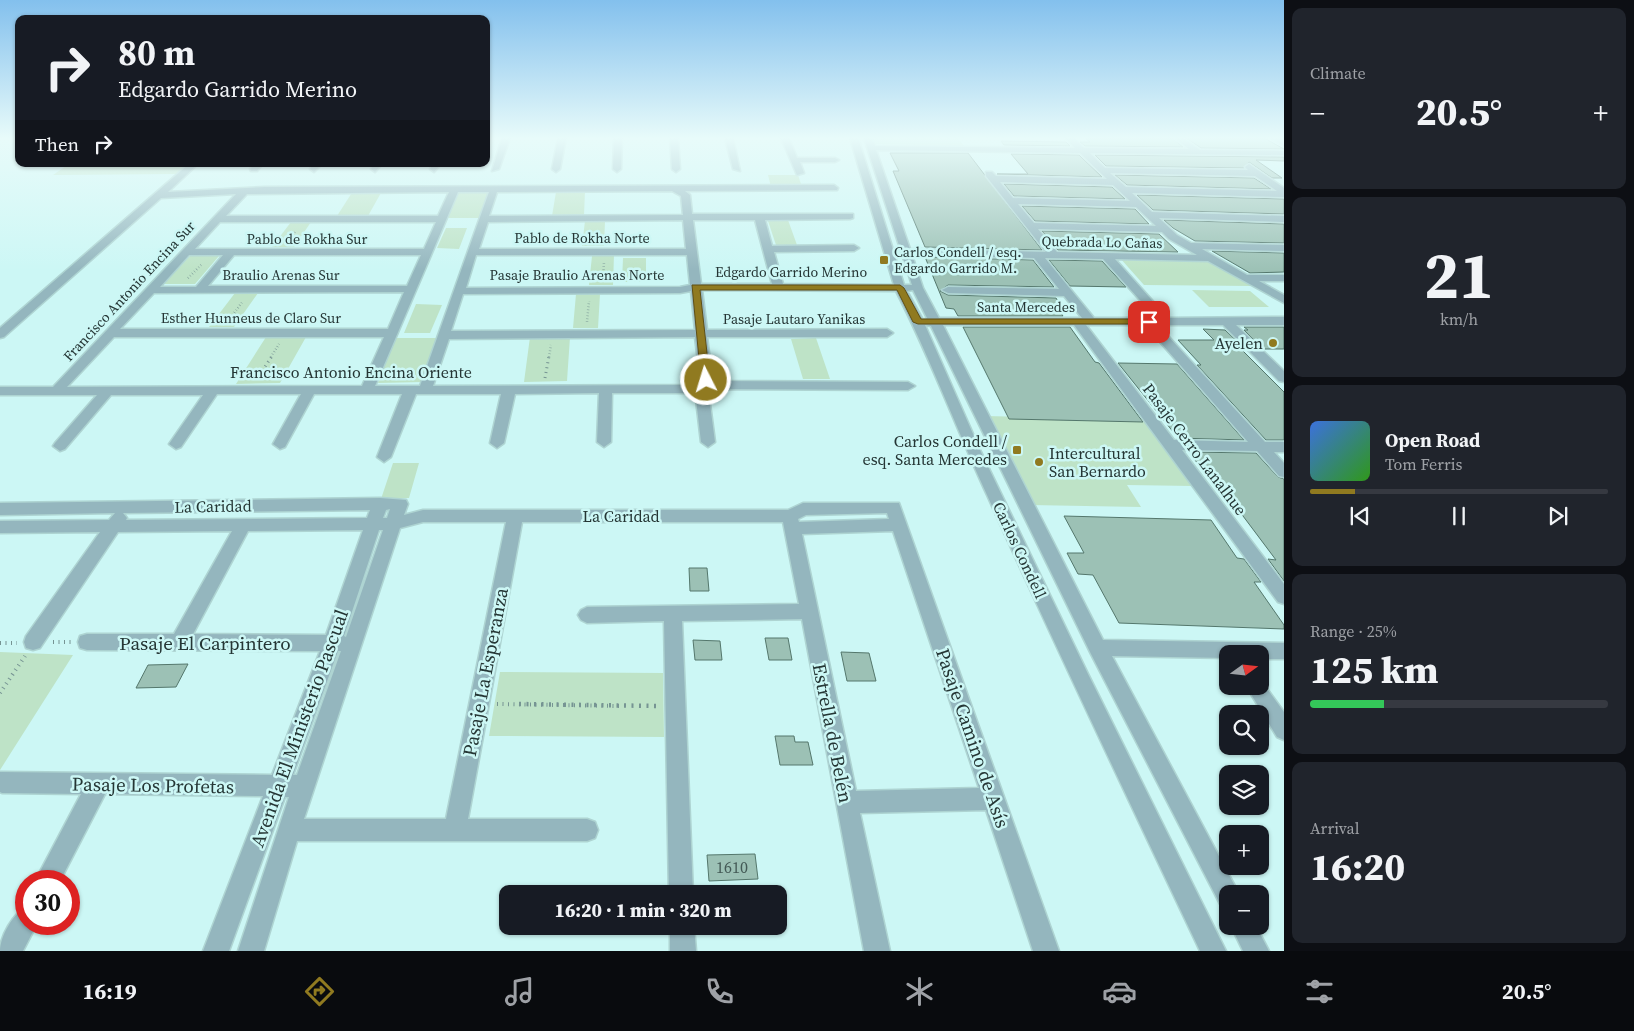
<!DOCTYPE html>
<html lang="en">
<head>
<meta charset="utf-8">
<style>
	body { margin:0; font-family:"Source Serif 4",serif; background:#20242c; color:#f1f3f6; height:100vh; display:flex; flex-direction:column; font-size:19px; white-space:nowrap }
	* { box-sizing:border-box; margin:0 }
	p { font-size:16px; color:#9ea1a6 }
	.icon { flex:none; width:28px; height:28px; fill:none; stroke:currentColor; stroke-width:2; stroke-linecap:round; stroke-linejoin:round }
	.map { position:relative; flex:1; overflow:hidden }
	.side { display:flex; flex-direction:column; gap:8px; padding:8px; background:#0d0f14; width:350px }
	.side>* { flex:none }
	.top-card { position:absolute; left:15px; top:15px; width:475px; height:152px; border-radius:10px; box-shadow:0 1px 4px #0004; background:#171b24; color:#f1f3f6; overflow:hidden }
	.needle { width:32px; rotate:75deg }
	.fabs { position:absolute; left:1219px; top:645px; display:grid; gap:10px }
	.fabs a { display:grid; place-items:center; width:50px; height:50px; border-radius:10px; background:#171b24; box-shadow:0 1px 4px #0004; font-size:25px }
	.speed { position:absolute; left:15px; top:870px; display:flex; gap:10px; font-size:25px; font-weight:700; text-align:center }
	.speed>* { display:grid; place-content:center; width:65px; height:65px; border-radius:50%; background:#171b24; box-shadow:0 1px 4px #0004; line-height:1 }
	.speed .limit { border:8px solid #d22; background:#fff; color:#111 }
	.pin { position:absolute; display:grid; place-items:center; width:42px; height:42px; color:#fff; margin:-21px; border-radius:10px; box-shadow:0 2px 8px #0006 }
	.me { position:absolute; width:55px; margin:-28px; rotate:355deg; stroke-linejoin:round; filter:drop-shadow(0 0 4px #0008) }
	.turn { display:flex; align-items:center; gap:18px; height:105px; padding:0 20px; font-size:22px }
	.turn .icon { width:65px; height:65px; stroke-width:2.5 }
	.turn b { display:block; font-size:35px; line-height:42px }
	.then { display:flex; align-items:center; height:48px; padding:0 20px; background:#0003; gap:10px; font-size:19px }
	.big { font-size:38px; font-weight:800; line-height:1.1 }
	.side .widget { flex:1; display:flex; flex-direction:column; justify-content:center; gap:8px; min-width:0; padding:0 18px; border-radius:10px; background:#20242c }
	.side .dial { align-items:center; gap:0 }
	.dial b { font-size:65px; line-height:1 }
	.song { display:flex; align-items:center; gap:15px }
	.cover { width:60px; height:60px; border-radius:8px; background:linear-gradient(135deg,hsl(220 70% 55%),hsl(110 70% 35%)) }
	.played { height:5px; border-radius:2px; background:linear-gradient(90deg,#907a20 15%,#363941 15%) }
	.keys { display:flex; justify-content:space-around; direction:ltr }
	.heat { display:flex; justify-content:space-between; align-items:center; font-size:28px; direction:ltr }
	.charge { height:8px; border-radius:4px; background:linear-gradient(90deg,#34c759 25%,#363941 0) }
	.trip { position:absolute; left:499px; top:885px; width:288px; height:50px; border-radius:10px; background:#171b24; box-shadow:0 1px 4px #0004; font-weight:800; line-height:50px; text-align:center }
	.dock { display:flex; height:80px; justify-content:space-around; align-items:center; background:#090b0e; color:#9ea1a6 }
	.dock .icon { width:35px; height:35px }
	.dock .active { color:#907a20 }
	.dock b { font-size:22px; color:#f1f3f6 }
	main { display:flex; flex:1; min-height:0 }
	.map>svg:first-child { display:block }
</style>
</head>
<body>
<main>
<div class="map">
<svg width="1284" height="951" viewBox="0 0 1284 951">
	<rect width="100%" height="100%" fill="#ccf7f5"/>
	<path fill="#bee3c7" d="M870 138H958L964 146 874 144Z
		M69 164H188L176 174 53 175Z
		M768 175H798L802 187H771Z
		M353 191H382L368 216H337Z
		M585 191 584 215 552 216 556 192Z
		M458 193H488L480 218H448Z
		M788 220 797 245H776L768 221Z
		M585 221H605L604 246H582Z
		M291 222H311L294 247H272Z
		M446 228H467L459 249 437 248Z
		M614 255 613 285H589L592 256Z
		M190 256H219L195 284H164Z
		M623 258H646V282H622Z
		M1120 258 1204 259 1252 286 1144 285Z
		M1192 290 1250 291 1269 307H1209Z
		M235 293H258L234 327H209Z
		M576 294H600L598 328H573Z
		M416 304 442 305 430 333H404Z
		M266 337H306L280 383 236 384Z
		M530 337H570L567 381 524 382Z
		M395 338H436L422 382 378 383Z
		M816 338 830 379H803L791 339Z
		M985 416 1143 419 1193 486 1127 485 1141 507 1030 505Z
		M393 463H419L409 498 381 499Z
		M0 652 73 655 0 770Z
		M500 672 663 673 664 737 489 736Z"/>
	<path fill="#9cc1b5" stroke="#54776c" d="M1085 138H1172L1183 147 1085 146 1080 142H1090Z
		M1186 138H1264L1284 149 1201 148Z
		M1001 141 1066 142 1070 146 1004 145Z
		M890 153H968L1042 250 925 247 893 171H899Z
		M1011 154 1079 155 1102 177 997 174H1028Z
		M1095 155 1284 157V161L1256 160 1282 178H1272L1249 162 1244 168 1106 166Z
		M1115 175 1254 178 1271 189 1127 185Z
		M1004 184 1112 187 1125 199 1014 196Z
		M1137 195 1284 199V214L1153 210Z
		M1022 206 1135 209 1149 224 1035 221Z
		M1164 220 1284 224V243L1195 241 1173 228Z
		M1042 231 1159 234 1178 252 1058 250Z
		M1212 251 1284 253V272L1250 273Z
		M925 257 1033 260 1054 287 948 285 940 291 948 295 1056 298 1065 312H1060L1063 316H958L954 309 946 308Z
		M1049 260 1102 261 1126 287 1070 286Z
		M963 327H1070L1095 362 1099 363 1143 422 1009 419Z
		M1244 327H1284V349H1263L1244 330H1248Z
		M1203 329 1225 330 1244 348H1240L1284 392V440H1266L1197 365H1201L1178 340H1214Z
		M1118 363 1177 364 1244 440 1178 438Z
		M1189 452 1256 453 1278 477 1284 479V581L1268 559 1276 560 1207 468H1201Z
		M1064 516 1211 520 1237 558 1244 559 1261 582H1254L1284 625V629L1119 623 1093 575 1078 574 1067 553H1084Z
		M689 568H707L709 591H690Z
		M765 638H788L792 660H769Z
		M693 640 720 641 722 660H695Z
		M841 652 869 653 876 681H847Z
		M188 664 176 687 136 688 148 665Z
		M775 736H794L795 742H808L813 765H780Z
		M755 854 758 879 709 881 707 855Z"/>
	<g fill="none" stroke-linecap="round" stroke-linejoin="round">
		<g stroke="#aed4d2" stroke-width="3">
			<path id="minor" d="M502 138H510L499 169 492 171Z
				M558 138H566L560 169 556 172 552 169Z
				M614 138H622L621 169 617 172 613 169Z
				M670 138H678L680 169 676 172 672 169Z
				M725 138H733L740 171 733 169Z
				M781 138H789L797 158H835L839 160 835 162H800L804 173 797 175Z
				M850 138H858L904 285H912L864 138H872L875 146 1075 148 1065 138H1073L1084 148 1189 149 1174 138H1183L1200 150 1284 151V155L1090 153 1105 168 1248 170 1245 167 1249 164 1284 188V197L1132 193 1152 212 1284 216V222L1159 218 1177 235 1191 243 1284 245V251L1202 249 1247 275H1284V281H1259L1284 295V303L1208 261 1115 259 1168 318 1284 317V325H1236L1284 371V382L1279 381 1223 325H1158L1265 442H1284V452H1274L1284 463V477L1279 476 1257 451 1182 450 1284 584V604L1278 602 1074 325H943L1103 640 1284 643V659H1260V654H1228V658L1112 656 1236 888 1239 894H1228V908L1220 904 1091 654 931 326 925 325 981 452 1088 674 1226 951H1200C1128 799 1056 648 987 495 956 428 930 357 896 291L702 290 707 330 887 329 893 333 887 337H707L712 377 710 381 908 382 915 386 908 390 708 389 715 442 708 447 701 442 695 391 688 393H612L611 442 604 447 597 442 599 393 515 394 504 443 497 448 490 443 501 394H416L391 457 384 462 377 457 402 394H314L285 447 280 449 273 444 301 394H217L181 447 176 449 169 444 203 395H111L65 449 60 451 53 446 55 443 97 395H0V387H53L236 194 161 198 4 337 0 338V328L189 164H198L168 192 265 187 834 185 838 188 837 190 685 191 690 195 692 214H853V218L850 219 765 220 772 246 854 245 859 248 854 251 774 252 783 284 894 285ZM876 150 1080 153 1107 179 996 176 992 172H986V176L1046 252 910 249ZM1110 173 1255 176 1277 191 1126 187ZM1000 182 1113 185 1130 201 1013 198ZM672 191 681 196 683 215 489 216 497 192ZM449 192 438 216H226L247 194ZM458 192H489L420 386H375ZM1018 204 1136 207 1156 226 1034 223ZM683 220 686 249H479L488 222ZM693 220H755L772 284H701ZM220 222H436L424 249H195ZM1038 229 1162 232 1169 239 1197 255 1057 252ZM189 255H223L196 287H160ZM234 255H421L407 286H208ZM476 255H687L690 285 680 287 466 288ZM912 255 1034 258 1059 289 948 287 942 290 948 293 1064 296 1082 318H939L923 288ZM1045 258 1103 259 1156 318H1094ZM913 290 927 318 923 320 907 291ZM691 291 695 330 451 331 463 294 680 293ZM404 292 388 329H120L154 293ZM1086 325H1145L1248 442 1174 440ZM114 337H384L362 386 67 387ZM695 337 700 377 696 382 687 385 433 386 449 339Z
				M1270 138H1279L1284 141V146Z
				M255 164H263L257 171H251L250 169Z
				M314 164H322L314 172 310 169Z
				M374 164H382L375 172 371 169Z
				M433 164H441L434 172 430 169Z
				M380 498 406 500 408 504 404 515 423 510H788L803 503H899L1059 951H1033L986 810 860 813 890 951H864L802 619 682 621 693 894H669L664 621 587 623 581 620 578 615 581 610 587 607 799 604 783 522H522L468 819H587L595 822 598 830 595 838 587 841H297L264 951H238L289 797H285L229 951H203L263 796 105 794 60 881H35L81 794 2 793 0 792V772L272 775 320 651 87 650 80 648 78 642 80 636 87 634H174L232 531 118 532 40 648 33 650 26 648 24 642 26 636 100 532 0 533V521L109 520 115 513 0 515V503ZM390 509 387 518H383L386 510ZM370 510 367 518 126 520 127 518 123 513ZM887 513 889 519 799 522 798 519 806 515ZM423 522H506L446 819H304L400 528ZM363 530 326 635 193 634 248 531ZM379 530H383L346 637 344 636ZM893 531 979 788 856 791 802 534ZM338 651H341L297 775H293Z
				M1260 679 1284 712V740L1277 737 1246 686H1260Z
				M26 908V924H37L23 951H0C0 937 13 913 26 908Z
				M670 926H694L696 951H670Z
				M1231 926H1256L1269 951H1243Z"/>
		</g>
		<path stroke="#769493" stroke-width="2" stroke-dasharray="0.5 2.5" stroke-linecap="butt" d="M95 164H100
			M293 235 296 231"/>
		<path stroke="#769493" stroke-width="2.5" stroke-dasharray="0.5 2.5" stroke-linecap="butt" d="M288 242 294 234
			M188 278 201 265
			M603 279 604 262
			M229 320 243 301
			M587 322 589 301
			M271 357 279 344
			M549 357 551 345"/>
		<path stroke="#769493" stroke-width="3" stroke-dasharray="1 4" stroke-linecap="butt" d="M545 378 549 356
			M257 379 272 356"/>
		<path stroke="#769493" stroke-width="4" stroke-dasharray="1 4.5" stroke-linecap="butt" d="M53 642H72
			M0 643H17
			M0 693 25 656
			M497 704 620 706"/>
		<path stroke="#769493" stroke-width="4.5" stroke-dasharray="2 5.5" stroke-linecap="butt" d="M519 704 659 706"/>
		<use href="#minor" fill="#94b6be" fill-rule="evenodd"/>
	</g>
	<linearGradient id="sky" x2="0" y2="1"><stop stop-color="#83c0ed"/><stop offset="0.51" stop-color="#e8fbfa"/><stop offset="1" stop-color="#e8fbfa" stop-opacity="0"/></linearGradient>
	<rect width="1284" height="271" fill="url(#sky)"/>
	<path fill="#907a20" stroke="#5e4f15" d="M692 285H900L904 288 921 319H1149L1154 322 1149 324H918L913 322 897 290H700L710 380 706 383 701 380Z"/>
	<g fill="#907a20" stroke="#ccf7f5" stroke-width="2">
		<rect x="879" y="255" width="10" height="10" rx="2.5"/>
		<circle cx="1273" cy="343" r="5"/>
		<rect x="1012" y="445" width="10" height="10" rx="2.5"/>
		<circle cx="1039" cy="462" r="5"/>
	</g>
	<g text-anchor="middle" stroke-width="5" stroke-linejoin="round" paint-order="stroke">
		<g font-size="14" fill="#253635" stroke="#ccf7f5">
			<text x="582" y="243">Pablo de Rokha Norte</text>
			<text x="307" y="244">Pablo de Rokha Sur</text>
			<text transform="translate(1102 242) rotate(1)" y="5">Quebrada Lo Cañas</text>
			<text x="791" y="277">Edgardo Garrido Merino</text>
			<text x="281" y="280">Braulio Arenas Sur</text>
			<text x="577" y="280">Pasaje Braulio Arenas Norte</text>
			<text transform="translate(129 291) rotate(-47)" y="5">Francisco Antonio Encina Sur</text>
			<text x="1026" y="312">Santa Mercedes</text>
			<text x="251" y="323">Esther Hunneus de Claro Sur</text>
			<text x="794" y="324">Pasaje Lautaro Yanikas</text>
		</g>
		<g font-size="14" fill="#253635" stroke="#ccf7f5" text-anchor="start">
			<text x="894" y="257">Carlos Condell / esq.<tspan x="894" dy="16">Edgardo Garrido M.</tspan></text>
		</g>
		<g font-size="16" fill="#253635" stroke="#ccf7f5" text-anchor="end">
			<text x="1263" y="349">Ayelen</text>
			<text x="1007" y="447">Carlos Condell /<tspan x="1007" dy="18">esq. Santa Mercedes</tspan></text>
			<text x="1049" y="459" text-anchor="start">Intercultural<tspan x="1049" dy="18">San Bernardo</tspan></text>
		</g>
		<g font-size="16" fill="#253635" stroke="#ccf7f5">
			<text x="351" y="378">Francisco Antonio Encina Oriente</text>
			<text transform="translate(1195 449) rotate(53)" y="6">Pasaje Cerro Lanalhue</text>
			<text transform="translate(213 506) rotate(-1)" y="6">La Caridad</text>
			<text x="621" y="522">La Caridad</text>
			<text transform="translate(1020 550) rotate(65)" y="6">Carlos Condell</text>
		</g>
		<g font-size="16" fill="#435955">
			<text x="732" y="873">1610</text>
		</g>
		<g font-size="19" fill="#253635" stroke="#ccf7f5">
			<text x="205" y="650">Pasaje El Carpintero</text>
			<text transform="translate(485 672) rotate(-79)" y="7">Pasaje La Esperanza</text>
			<text transform="translate(299 728) rotate(-70)" y="7">Avenida El Ministerio Pascual</text>
			<text transform="translate(833 733) rotate(79)" y="7">Estrella de Belén</text>
			<text transform="translate(973 738) rotate(71)" y="7">Pasaje Camino de Asís</text>
			<text transform="translate(153 785) rotate(1)" y="7">Pasaje Los Profetas</text>
		</g>
	</g>
</svg>
<div class="fabs">
<a><svg class="needle" viewBox="-14 -14 28 28"><path d="M0-13l5 13h-10z" fill="#e53935"/><path d="M0 13l5-13h-10z" fill="#9ea1a6"/></svg></a>
<a><svg class="icon" aria-label="search" viewBox="0 0 24 24"><circle cx="10" cy="10" r="6"/><path d="M15 15l6 6"/></svg></a>
<a><svg class="icon" aria-label="layers" viewBox="0 0 24 24"><path d="M12 4l9 5-9 5-9-5zM3 14l9 5 9-5"/></svg></a>
<a>+</a>
<a>−</a>
</div>
<div class="speed"><div class="limit">30</div></div>
<div class="pin" style="left:1149px;top:322px;background:#d93025"><svg class="icon" aria-label="arrive" viewBox="0 0 24 24"><path d="M6 21V4h12l-3 4 3 4H6"/></svg></div>
<svg class="me" style="left:706px;top:380px" viewBox="-20 -20 40 40"><circle r="17" fill="#907a20" stroke="#fff" stroke-width="3"/><path d="M0-11L8 9 0 5-8 9z" fill="#fff"/></svg>
<div class="trip">16:20 · 1 min · 320 m</div>
<div class="top-card">
<div class="turn"><svg class="icon" aria-label="right" viewBox="0 0 24 24"><path d="M7 20v-9h11M14 6l5 5-5 5"/></svg><div><b>80 m</b>Edgardo Garrido Merino</div></div>
<div class="then">Then<svg class="icon" aria-label="right" viewBox="0 0 24 24"><path d="M7 20v-9h11M14 6l5 5-5 5"/></svg></div>
</div>
</div>
<section class="side">
<div class="widget"><p>Climate</p>
<div class="heat"><a>−</a><b class="big">20.5°</b><a>+</a></div>
</div>
<div class="widget dial"><b>21</b><p>km/h</p></div>
<div class="widget">
<div class="song"><i class="cover"></i><div><b>Open Road</b><p>Tom Ferris</p></div></div>
<div class="played"></div>
<div class="keys"><svg class="icon" aria-label="previous" viewBox="0 0 24 24"><path d="M18 5L8 12l10 7zM5 5v14"/></svg><svg class="icon" aria-label="pause" viewBox="0 0 24 24"><path d="M8 5v14M16 5v14"/></svg><svg class="icon" aria-label="next" viewBox="0 0 24 24"><path d="M6 5l10 7-10 7zM19 5v14"/></svg></div>
</div>
<div class="widget"><p>Range · 25%</p><b class="big">125 km</b><div class="charge"></div></div>
<div class="widget"><p>Arrival</p><b class="big">16:20</b></div>
</section>
</main>
<nav class="dock">
<b>16:19</b>
<svg class="icon active" aria-label="directions" viewBox="0 0 24 24"><path d="M12 3l9 9-9 9-9-9zM9 14v-3h6M13 9l2 2-2 2"/></svg>
<svg class="icon" aria-label="music" viewBox="0 0 24 24"><path d="M9 18V5l10-2v13"/><circle cx="6" cy="18" r="3"/><circle cx="16" cy="16" r="3"/></svg>
<svg class="icon" aria-label="phone" viewBox="0 0 24 24"><path d="M5 4h4l2 5-3 2q2 4 5 5l2-3 5 2v4C11 20 4 13 5 4z"/></svg>
<svg class="icon" aria-label="climate" viewBox="0 0 24 24"><path d="M12 3v18M4 7l16 10M4 17L20 7"/></svg>
<svg class="icon" aria-label="car" viewBox="0 0 24 24"><path d="M5 17H2v-5l4-1 3-4h7l3 4 3 1v5h-3M9 17h6M6 11h13"/><circle cx="7" cy="17" r="2"/><circle cx="17" cy="17" r="2"/></svg>
<svg class="icon" aria-label="filters" viewBox="0 0 24 24"><path d="M4 7h16M4 17h16"/><circle cx="9" cy="7" r="2"/><circle cx="15" cy="17" r="2"/></svg>
<b>20.5°</b>
</nav>
</body>
</html>
